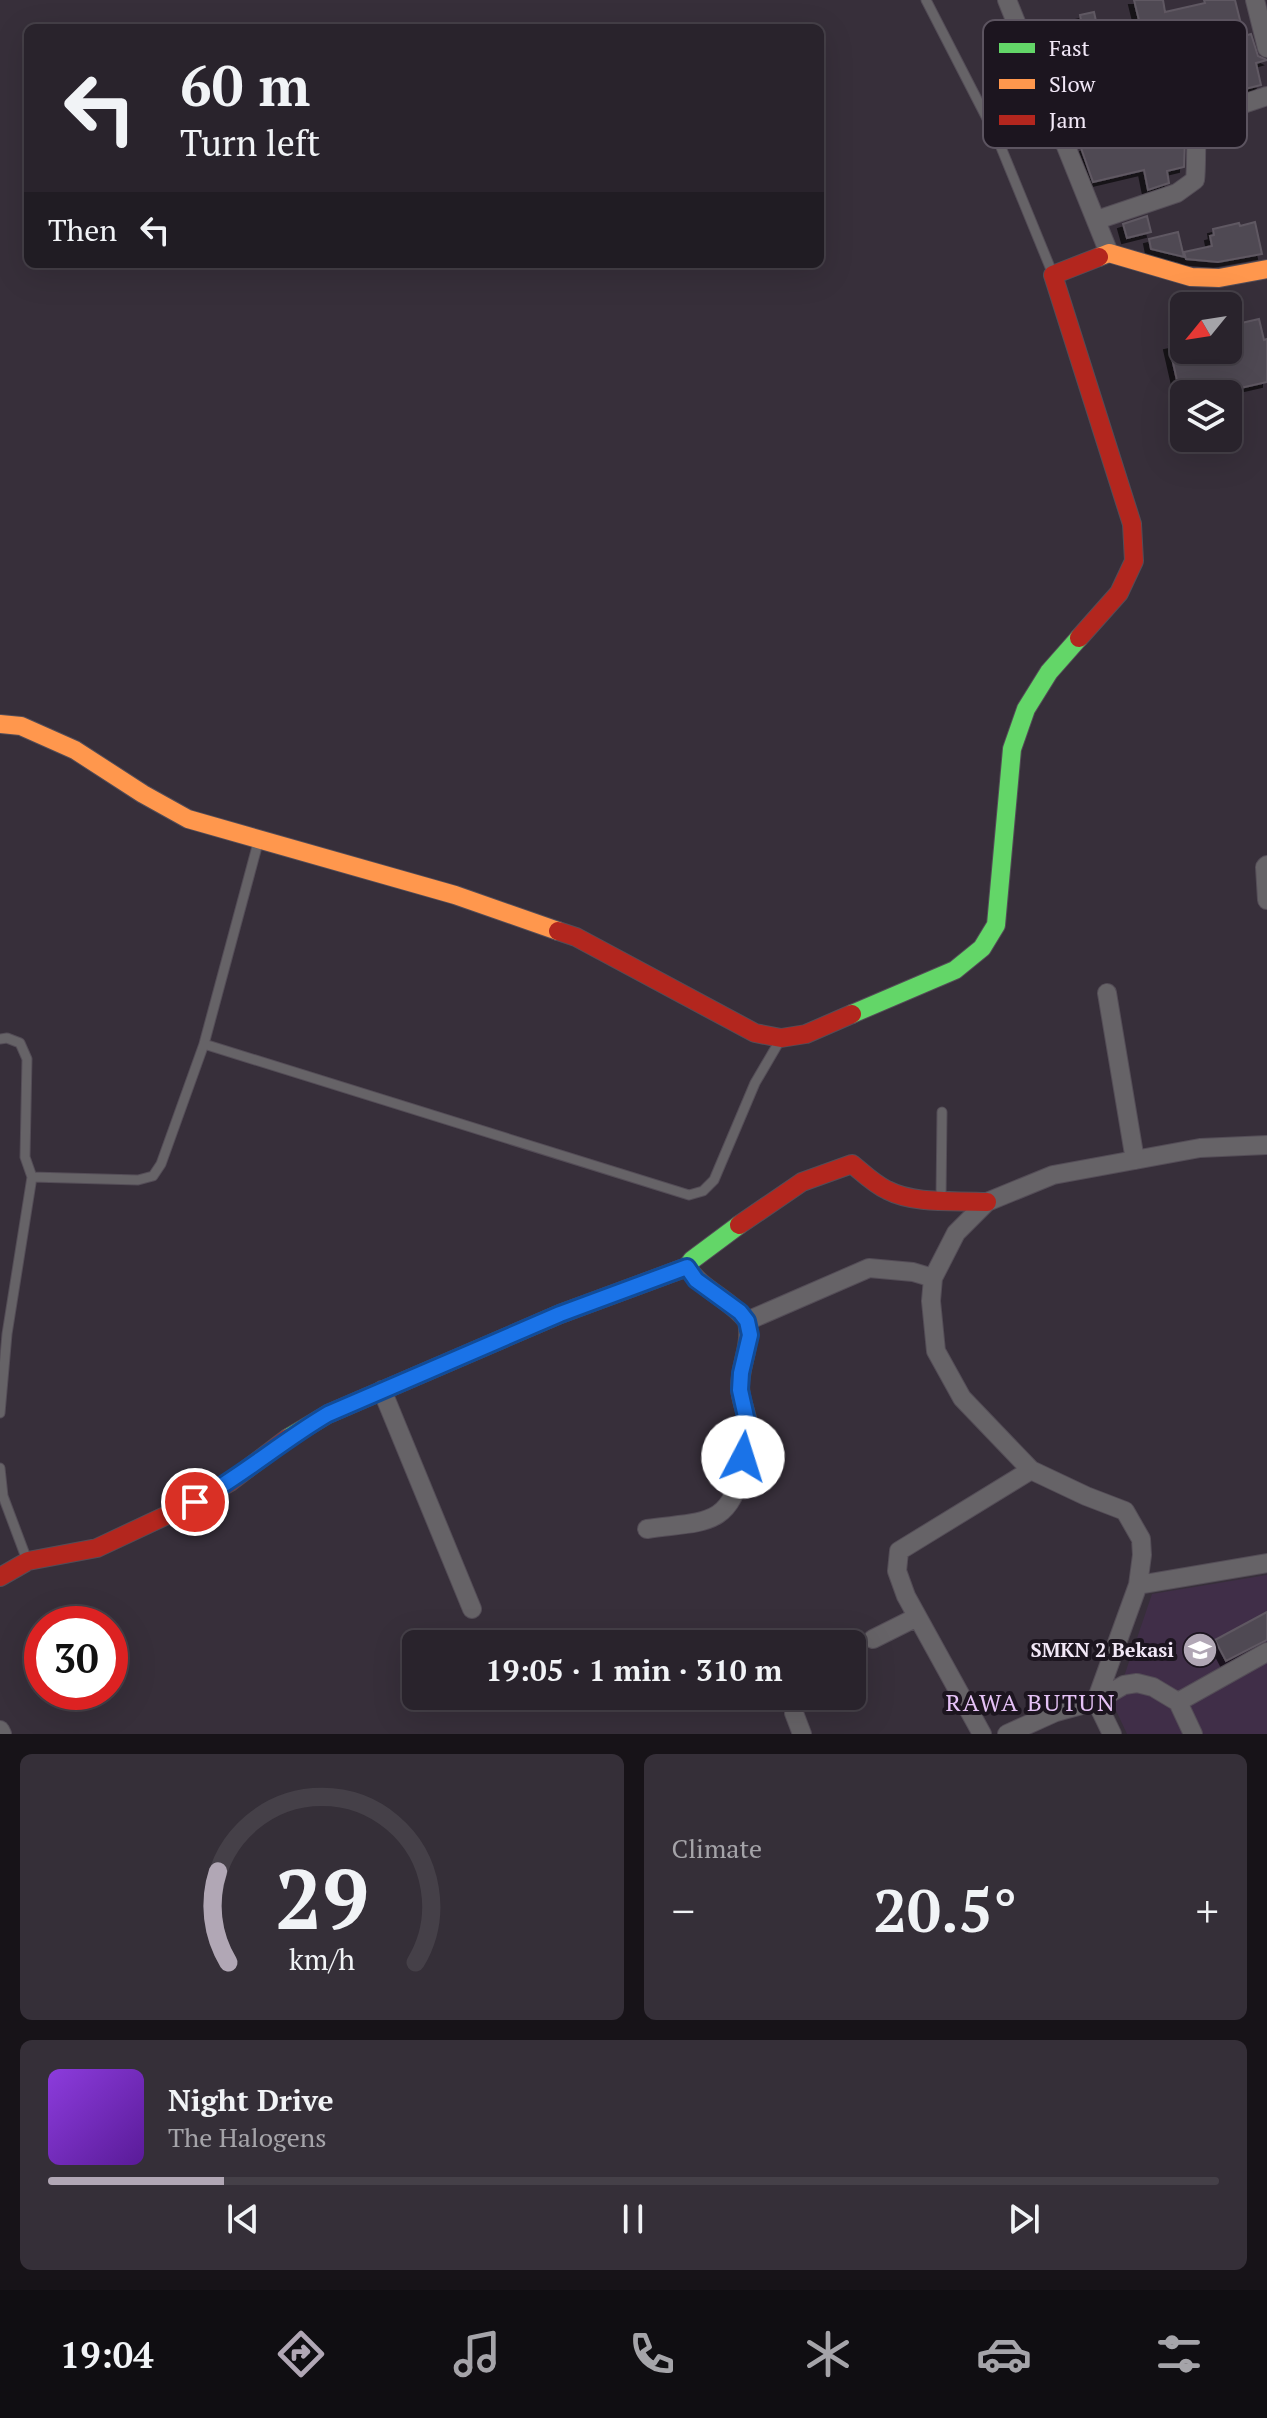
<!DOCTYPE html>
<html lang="en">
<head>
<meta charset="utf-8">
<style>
	body { margin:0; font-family:"PT Serif",serif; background:#352f38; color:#f1f3f6; height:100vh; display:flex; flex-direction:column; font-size:30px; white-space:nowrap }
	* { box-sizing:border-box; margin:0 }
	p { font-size:26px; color:#a5a4a9 }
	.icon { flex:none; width:44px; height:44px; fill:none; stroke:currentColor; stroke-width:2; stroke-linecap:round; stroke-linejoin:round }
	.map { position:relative; height:1734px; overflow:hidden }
	.sheet { display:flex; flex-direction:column; gap:20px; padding:20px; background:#171318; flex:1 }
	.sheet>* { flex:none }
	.guide { position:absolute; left:24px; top:24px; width:800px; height:244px; border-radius:12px; box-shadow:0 8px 32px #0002,0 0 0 2px #454048; background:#29232c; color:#f1f3f6; overflow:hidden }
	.needle { width:52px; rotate:240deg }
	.controls { position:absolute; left:1170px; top:292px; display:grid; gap:16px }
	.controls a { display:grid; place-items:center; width:72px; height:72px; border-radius:12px; background:#29232c; box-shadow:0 8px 32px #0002,0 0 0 2px #454048; font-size:40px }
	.speed { position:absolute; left:24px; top:1606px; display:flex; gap:16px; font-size:40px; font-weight:700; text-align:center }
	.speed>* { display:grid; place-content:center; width:104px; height:104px; border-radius:50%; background:#29232c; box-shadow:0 8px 32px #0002,0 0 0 2px #454048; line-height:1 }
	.speed .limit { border:12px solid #d22; background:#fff; color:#111 }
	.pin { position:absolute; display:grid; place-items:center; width:68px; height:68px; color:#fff; margin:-34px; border:4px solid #fff; border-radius:50%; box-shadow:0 2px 8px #0007 }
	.me { position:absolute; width:88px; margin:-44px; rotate:5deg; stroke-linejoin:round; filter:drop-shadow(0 0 6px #0008) }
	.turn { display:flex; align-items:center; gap:28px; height:168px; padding:0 24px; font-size:36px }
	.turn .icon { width:104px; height:104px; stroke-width:2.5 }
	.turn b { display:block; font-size:56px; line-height:68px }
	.then { display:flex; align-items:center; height:76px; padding:0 24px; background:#0003; gap:16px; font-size:30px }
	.big { font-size:60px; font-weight:700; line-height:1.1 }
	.sheet .card { flex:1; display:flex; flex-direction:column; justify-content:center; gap:12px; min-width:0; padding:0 28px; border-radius:12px; background:#352f38 }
	.sheet .dial { align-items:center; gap:0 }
	.dial svg { height:208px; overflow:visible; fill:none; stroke:#454048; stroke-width:7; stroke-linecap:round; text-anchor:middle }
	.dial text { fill:#f1f3f6; stroke:none }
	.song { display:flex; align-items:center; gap:24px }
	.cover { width:96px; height:96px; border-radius:12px; background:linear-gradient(135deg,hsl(270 70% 55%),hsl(270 70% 35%)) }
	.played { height:8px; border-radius:4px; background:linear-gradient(90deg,#b1a7b5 15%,#454048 15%) }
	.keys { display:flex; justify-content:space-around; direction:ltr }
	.heat { display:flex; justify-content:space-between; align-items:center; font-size:44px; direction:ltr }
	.sheet .tiles { flex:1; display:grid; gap:20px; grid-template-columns:1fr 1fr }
	.card:last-child { grid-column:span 2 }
	.trip { position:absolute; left:402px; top:1630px; width:464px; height:80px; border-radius:12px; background:#29232c; box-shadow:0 8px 32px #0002,0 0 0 2px #454048; font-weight:700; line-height:80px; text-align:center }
	.tab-bar { display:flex; height:128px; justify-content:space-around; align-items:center; background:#100e12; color:#a5a4a9 }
	.tab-bar .icon { width:56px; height:56px }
	.tab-bar .selected { color:#b1a7b5 }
	.tab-bar b { font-size:36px; color:#f1f3f6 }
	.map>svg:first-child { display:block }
</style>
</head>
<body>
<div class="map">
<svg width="1267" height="1734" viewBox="0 0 1267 1734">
	<defs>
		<filter id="shadow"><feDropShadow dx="-5" dy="5" stdDeviation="0" flood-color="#0009"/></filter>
	</defs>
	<rect width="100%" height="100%" fill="#372f3a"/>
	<path fill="#402e48" d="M1267 1575V1734H1127L1114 1706 1152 1594Z"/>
	<path fill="#504953" stroke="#5f5862" stroke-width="2" filter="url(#shadow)" d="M1134 0H1163L1165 12 1205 3 1204 0H1235L1244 36 1251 34 1258 56 1267 60 1256 63 1261 85 1229 93 1224 71 1199 77 1206 106 1192 117 1184 118 1172 67 1142 74 1136 51 1146 49Z
		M1094 12 1104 57 1061 68 1057 51 1086 45 1080 15Z
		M1144 102 1152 140 1155 139 1156 144 1185 138 1184 167 1167 171 1169 183 1148 190 1144 170 1093 182 1081 148 1116 140 1109 110Z
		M1147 216 1151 232 1127 238 1123 224Z
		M1255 222 1262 254 1218 262 1186 259 1184 252 1212 246 1210 236 1214 235 1213 229 1239 223 1240 226Z
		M1178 232 1184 257 1151 249 1149 239Z
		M1259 319 1264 340 1267 339V382L1214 394 1211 382 1179 389 1169 345 1184 342V350H1190L1192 359 1219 353 1218 350H1228V326Z
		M1267 1612V1640L1226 1661 1215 1640Z"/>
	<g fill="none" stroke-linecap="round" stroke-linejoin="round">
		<g stroke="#544d57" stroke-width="11">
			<path id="lane" d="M926 0 998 140 1052 272
				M0 1039 7 1038 20 1043 27 1059 25 1157 32 1177 138 1180 153 1176 161 1164 204 1044 689 1195 703 1191 714 1180 755 1083 779 1042
				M204 1044 258 843
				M941 1199 942 1112
				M0 1413 7 1334 32 1177
				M0 1468 3 1496 27 1560"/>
		</g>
		<g stroke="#544d57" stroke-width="20">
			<path id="street" d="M1007 0 1109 253
				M1255 0 1267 48
				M1097 220 1177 193 1195 180C1197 167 1195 136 1198 128 1203 115 1253 101 1267 96
				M1267 865 1265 867 1267 900
				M1107 993 1135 1160
				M687 1267C702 1290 730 1299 747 1321L869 1268 913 1272 933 1278
				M382 1390 472 1609
				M647 1529C700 1521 732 1529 742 1466 744 1453 749 1437 748 1423 746 1411 740 1399 740 1387 740 1364 752 1345 747 1321
				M1138 1585 1267 1563
				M873 1639 917 1617
				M1178 1702 1267 1652
				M794 1713 802 1734
				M0 1730 2 1734
				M982 1734 906 1596 897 1571 899 1551 1031 1470
				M1007 1734 1056 1712 1096 1701 1124 1685 1137 1683 1153 1687 1178 1702 1193 1734
				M1112 1734 1096 1701 1138 1585 1142 1555 1141 1539 1125 1511 1086 1496 1031 1470 962 1398 936 1351 931 1301 933 1278 956 1233 987 1202 1053 1175 1200 1148 1267 1145"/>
		</g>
		<g stroke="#544d57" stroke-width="20">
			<path id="fast" d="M852 1014 955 970 982 948 996 925 1012 749 1026 709 1049 672 1079 638
				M288 1438 328 1414 560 1314 687 1267 692 1260 739 1225"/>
		</g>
		<g stroke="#544d57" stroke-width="20">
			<path id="slow" d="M1099 257 1109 253 1191 277 1219 278 1267 269
				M0 724 21 726 75 750 143 794 188 819 455 895 558 931"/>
		</g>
		<g stroke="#544d57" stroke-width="20">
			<path id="jam" d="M1079 638 1119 593 1134 561 1132 524 1053 275 1099 257
				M558 931 576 937 755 1033 781 1038 806 1034 852 1014
				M739 1225 802 1182 852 1164C863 1173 874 1184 887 1190 916 1205 955 1200 987 1202
				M0 1577 28 1561 97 1548 195 1502 230 1482 288 1438"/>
		</g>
		<use href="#lane" stroke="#666367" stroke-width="9"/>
		<use href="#street" stroke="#666367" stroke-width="18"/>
		<use href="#fast" stroke="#63d668" stroke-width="18"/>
		<use href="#slow" stroke="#ff974d" stroke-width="18"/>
		<use href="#jam" stroke="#b3261e" stroke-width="18"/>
	</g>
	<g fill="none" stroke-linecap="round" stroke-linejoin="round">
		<g stroke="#114b97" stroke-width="20">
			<path id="route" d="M195 1502C242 1476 282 1441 328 1414L560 1314 687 1267 696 1280 740 1312 747 1321 750 1335 741 1373 740 1390 748 1426 743 1457"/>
		</g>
		<use href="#route" stroke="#1a73e8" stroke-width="14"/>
	</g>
	<defs>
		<g id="school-disc" transform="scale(1.8)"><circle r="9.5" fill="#b1a7b5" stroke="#1c151f"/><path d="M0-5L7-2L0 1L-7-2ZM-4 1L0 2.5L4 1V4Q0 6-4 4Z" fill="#fff"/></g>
	</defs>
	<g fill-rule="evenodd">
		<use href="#school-disc" x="1200" y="1650"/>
	</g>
	<g text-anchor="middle" stroke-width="8" stroke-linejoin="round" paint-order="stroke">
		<g font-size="20" font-weight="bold" fill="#f2e8f7" stroke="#1c151f" text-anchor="end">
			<text x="1174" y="1657">SMKN 2 Bekasi</text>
		</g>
		<g font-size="24" letter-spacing="2" fill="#e5c2f6" stroke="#1c151f">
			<text x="1031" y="1711">RAWA BUTUN</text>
		</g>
	</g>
	<rect x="983" y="20" width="264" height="128" rx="12" fill="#1c151f" stroke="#5c5460" stroke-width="2"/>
	<rect x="999" y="43" width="36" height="10" fill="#63d668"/>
	<rect x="999" y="79" width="36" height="10" fill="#ff974d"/>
	<rect x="999" y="115" width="36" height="10" fill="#b3261e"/>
	<g font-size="22" fill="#f2e8f7">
		<text x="1049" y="56">Fast</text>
		<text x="1049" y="92">Slow</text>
		<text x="1049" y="128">Jam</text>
	</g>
</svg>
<div class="controls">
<a><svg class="needle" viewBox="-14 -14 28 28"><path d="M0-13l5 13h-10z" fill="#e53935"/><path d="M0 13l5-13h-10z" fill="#a5a4a9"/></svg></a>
<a><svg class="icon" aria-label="layers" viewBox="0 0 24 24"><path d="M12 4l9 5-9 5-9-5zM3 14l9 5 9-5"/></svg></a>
</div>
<div class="speed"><div class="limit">30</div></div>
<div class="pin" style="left:195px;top:1502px;background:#d93025"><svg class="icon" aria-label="arrive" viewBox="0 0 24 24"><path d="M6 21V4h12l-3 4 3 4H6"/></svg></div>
<svg class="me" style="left:743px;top:1457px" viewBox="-20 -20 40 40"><circle r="19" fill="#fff"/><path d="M0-13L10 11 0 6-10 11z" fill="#1a73e8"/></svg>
<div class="trip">19:05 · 1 min · 310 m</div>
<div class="guide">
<div class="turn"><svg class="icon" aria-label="left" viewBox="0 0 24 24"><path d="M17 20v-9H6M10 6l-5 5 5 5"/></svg><div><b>60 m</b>Turn left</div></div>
<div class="then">Then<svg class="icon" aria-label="left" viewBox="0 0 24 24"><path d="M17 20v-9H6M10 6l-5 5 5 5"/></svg></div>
</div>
</div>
<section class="sheet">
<div class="tiles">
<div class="card dial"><svg viewBox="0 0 100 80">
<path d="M14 69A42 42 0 1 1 86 69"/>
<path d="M14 69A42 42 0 0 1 10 34" stroke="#b1a7b5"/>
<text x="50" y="56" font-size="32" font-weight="700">29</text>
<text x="50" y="72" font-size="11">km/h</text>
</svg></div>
<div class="card"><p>Climate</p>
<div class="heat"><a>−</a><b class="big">20.5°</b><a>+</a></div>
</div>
<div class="card">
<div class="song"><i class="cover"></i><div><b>Night Drive</b><p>The Halogens</p></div></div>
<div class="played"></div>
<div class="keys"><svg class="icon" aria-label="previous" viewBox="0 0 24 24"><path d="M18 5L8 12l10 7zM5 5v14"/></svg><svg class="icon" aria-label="pause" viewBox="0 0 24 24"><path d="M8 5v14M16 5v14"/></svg><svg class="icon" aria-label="next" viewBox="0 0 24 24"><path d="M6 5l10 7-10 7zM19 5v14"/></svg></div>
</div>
</div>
</section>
<nav class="tab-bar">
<b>19:04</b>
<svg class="icon selected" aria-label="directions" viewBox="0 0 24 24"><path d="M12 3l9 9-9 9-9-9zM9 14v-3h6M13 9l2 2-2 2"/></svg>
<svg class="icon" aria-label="music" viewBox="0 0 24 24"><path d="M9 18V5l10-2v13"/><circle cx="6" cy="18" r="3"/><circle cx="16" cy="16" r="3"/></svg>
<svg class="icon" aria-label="phone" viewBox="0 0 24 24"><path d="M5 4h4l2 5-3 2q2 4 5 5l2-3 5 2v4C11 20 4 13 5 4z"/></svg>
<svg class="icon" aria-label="climate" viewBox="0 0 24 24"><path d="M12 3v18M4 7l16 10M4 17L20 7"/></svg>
<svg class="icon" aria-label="car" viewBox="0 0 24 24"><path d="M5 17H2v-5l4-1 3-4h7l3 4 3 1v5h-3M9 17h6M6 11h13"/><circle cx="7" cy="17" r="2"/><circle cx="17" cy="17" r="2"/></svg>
<svg class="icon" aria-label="filters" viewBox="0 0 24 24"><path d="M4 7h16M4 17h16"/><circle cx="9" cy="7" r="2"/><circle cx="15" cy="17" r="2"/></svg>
</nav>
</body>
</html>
